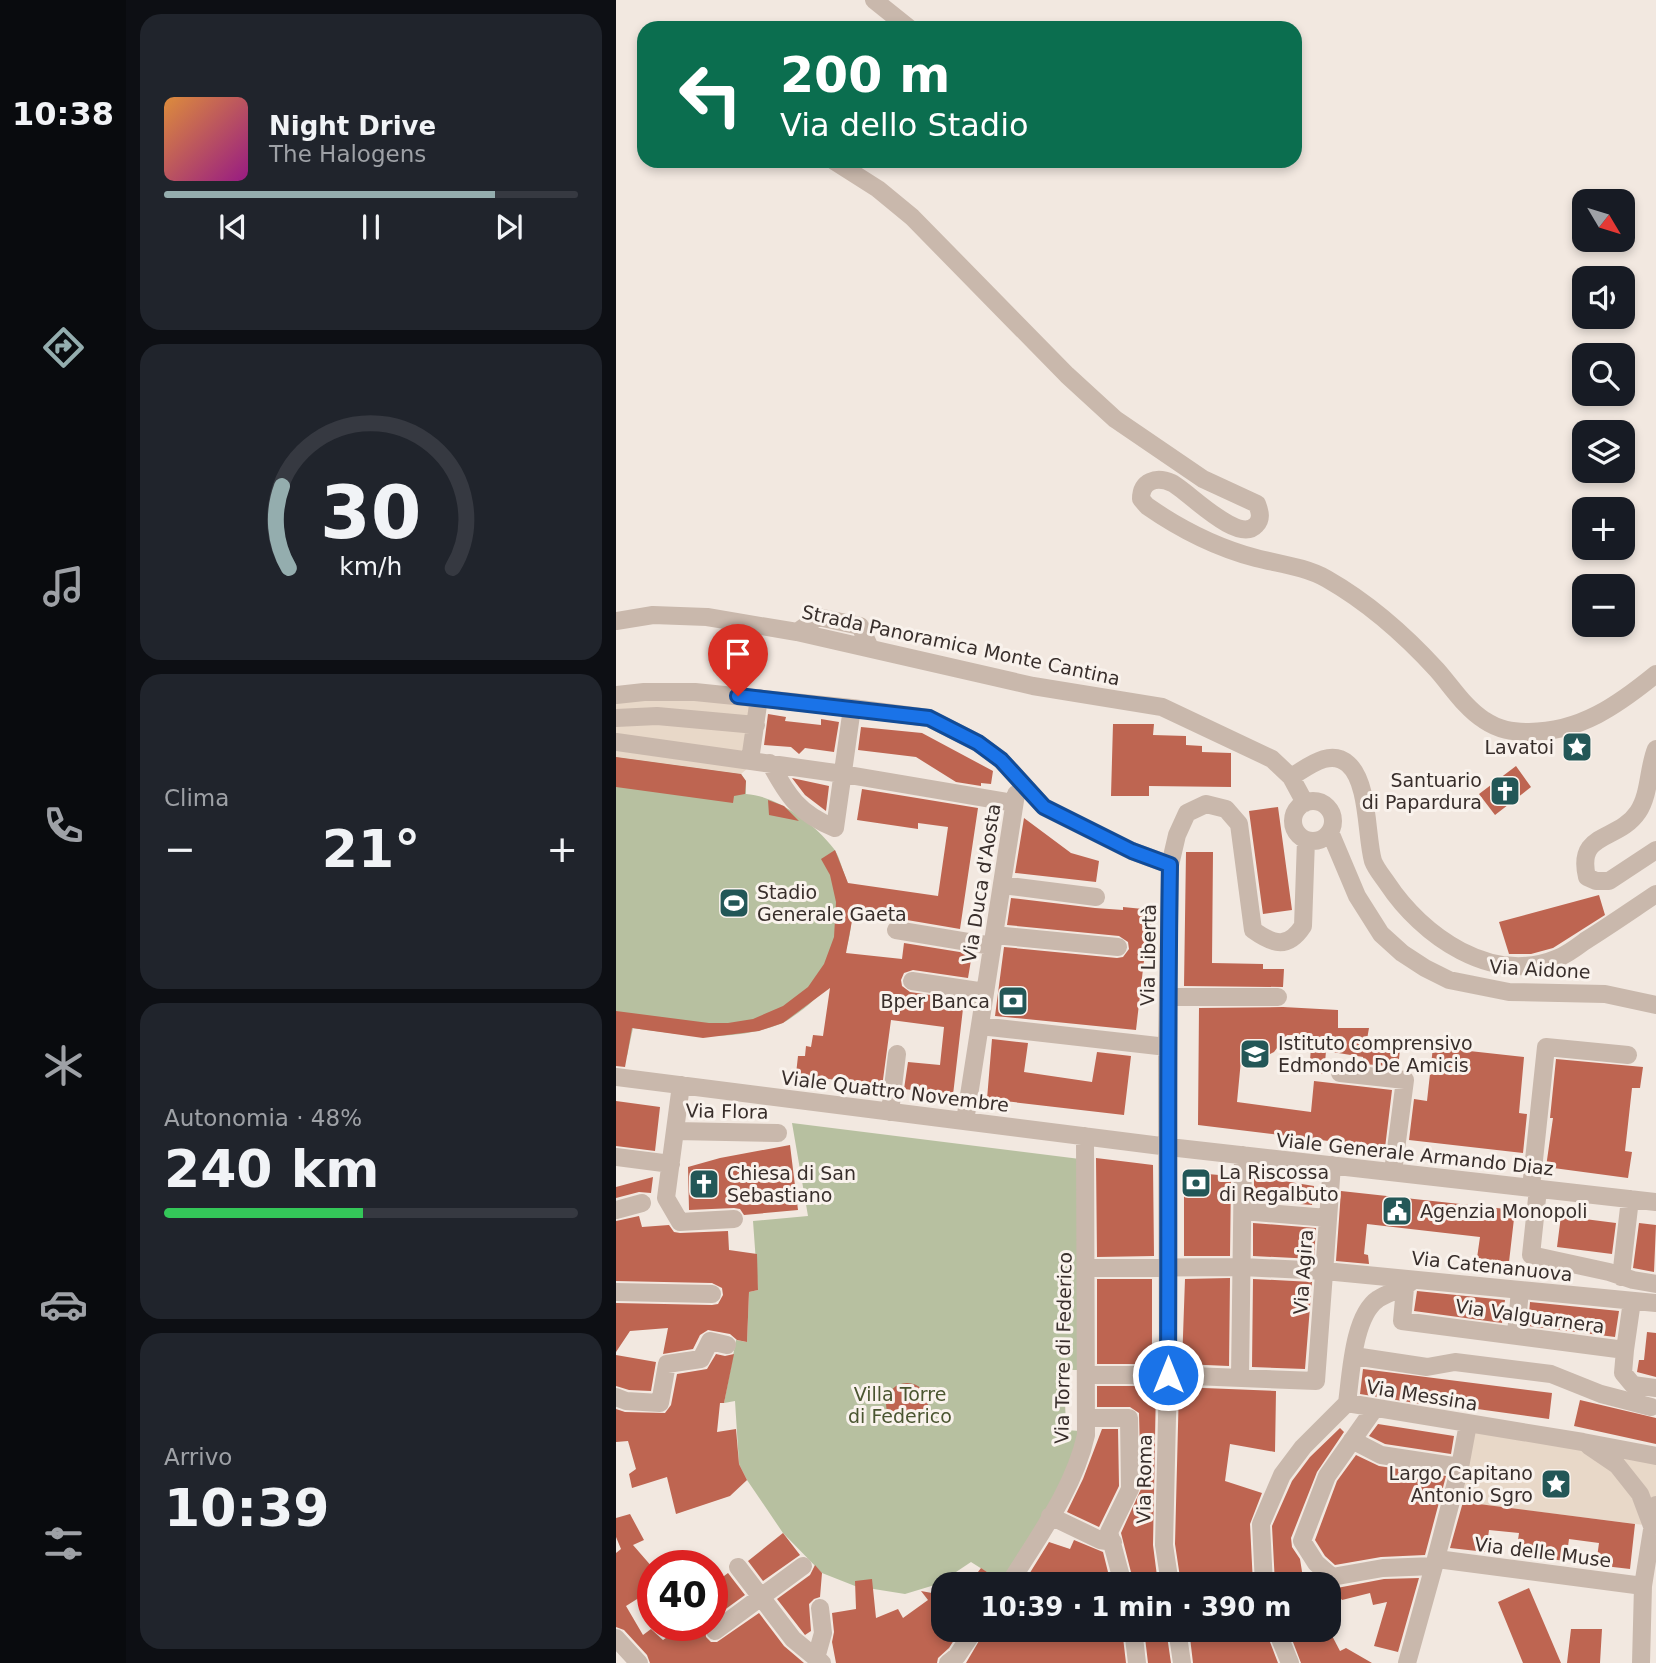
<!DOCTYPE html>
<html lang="it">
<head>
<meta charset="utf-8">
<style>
	body { margin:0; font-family:"DejaVu Sans",sans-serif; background:#20242c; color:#f1f3f6; height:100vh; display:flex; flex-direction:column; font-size:26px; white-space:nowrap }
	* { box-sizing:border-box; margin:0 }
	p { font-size:23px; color:#9ea1a6 }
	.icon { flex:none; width:38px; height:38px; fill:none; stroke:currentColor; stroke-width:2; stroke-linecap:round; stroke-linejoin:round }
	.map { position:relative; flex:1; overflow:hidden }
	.drawer { display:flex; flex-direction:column; gap:14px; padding:14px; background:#0d0f14; width:490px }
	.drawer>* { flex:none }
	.hud { position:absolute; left:21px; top:21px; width:665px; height:147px; border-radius:21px; box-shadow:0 4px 10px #0003; background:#0b6e4f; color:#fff; overflow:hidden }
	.needle { width:46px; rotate:128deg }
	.buttons { position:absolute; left:956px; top:189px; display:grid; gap:14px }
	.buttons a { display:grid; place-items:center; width:63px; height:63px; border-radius:14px; background:#171b24; box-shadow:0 4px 10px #0003; font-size:35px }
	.speed { position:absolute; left:21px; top:1550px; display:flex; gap:14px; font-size:35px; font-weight:700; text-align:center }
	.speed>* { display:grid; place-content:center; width:91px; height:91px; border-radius:50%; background:#171b24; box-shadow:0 4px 10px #0003; line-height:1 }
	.speed .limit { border:10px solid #d22; background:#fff; color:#111 }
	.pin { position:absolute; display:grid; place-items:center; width:60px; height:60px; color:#fff; margin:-72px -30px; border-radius:50% 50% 50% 0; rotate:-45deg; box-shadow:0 0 7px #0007 }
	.pin .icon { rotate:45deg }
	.me { position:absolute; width:77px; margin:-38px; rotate:0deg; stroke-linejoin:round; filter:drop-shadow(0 0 5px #0008) }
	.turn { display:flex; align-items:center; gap:24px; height:147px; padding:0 28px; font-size:32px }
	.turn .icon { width:91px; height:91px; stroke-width:2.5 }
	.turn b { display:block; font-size:49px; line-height:60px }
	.big { font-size:52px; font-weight:700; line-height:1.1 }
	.drawer .tile { flex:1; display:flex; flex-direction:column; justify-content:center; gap:10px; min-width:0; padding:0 24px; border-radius:21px; background:#20242c }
	.drawer .dial { align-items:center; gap:0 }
	.dial svg { height:182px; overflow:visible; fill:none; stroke:#363941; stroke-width:7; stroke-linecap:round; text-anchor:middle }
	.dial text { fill:#f1f3f6; stroke:none }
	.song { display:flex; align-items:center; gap:21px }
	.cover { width:84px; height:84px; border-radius:10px; background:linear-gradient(135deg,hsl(30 70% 55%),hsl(310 70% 35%)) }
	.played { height:7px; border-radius:4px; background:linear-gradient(90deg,#94adae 80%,#363941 80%) }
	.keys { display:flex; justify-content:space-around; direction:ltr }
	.heat { display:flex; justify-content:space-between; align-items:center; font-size:38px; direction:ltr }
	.charge { height:10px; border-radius:5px; background:linear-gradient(90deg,#34c759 48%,#363941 0) }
	.trip { position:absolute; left:315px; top:1572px; width:410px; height:70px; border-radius:21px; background:#171b24; box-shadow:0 4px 10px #0003; font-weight:700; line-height:70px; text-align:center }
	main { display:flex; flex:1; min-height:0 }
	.tabs { display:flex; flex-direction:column; width:126px; justify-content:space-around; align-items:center; background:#090b0e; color:#9ea1a6 }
	.tabs .icon { width:49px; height:49px }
	.tabs .current { color:#94adae }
	.tabs b { font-size:32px; color:#f1f3f6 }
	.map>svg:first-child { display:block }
</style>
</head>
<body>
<main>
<nav class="tabs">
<b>10:38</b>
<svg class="icon current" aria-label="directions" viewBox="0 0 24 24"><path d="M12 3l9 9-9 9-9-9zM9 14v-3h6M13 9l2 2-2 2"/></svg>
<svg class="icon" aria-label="music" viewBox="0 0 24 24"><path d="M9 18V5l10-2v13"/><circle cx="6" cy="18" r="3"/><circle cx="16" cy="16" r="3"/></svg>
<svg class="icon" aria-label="phone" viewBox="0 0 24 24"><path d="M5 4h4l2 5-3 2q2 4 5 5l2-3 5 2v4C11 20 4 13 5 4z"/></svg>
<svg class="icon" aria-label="climate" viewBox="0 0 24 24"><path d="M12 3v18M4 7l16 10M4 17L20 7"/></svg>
<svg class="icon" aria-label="car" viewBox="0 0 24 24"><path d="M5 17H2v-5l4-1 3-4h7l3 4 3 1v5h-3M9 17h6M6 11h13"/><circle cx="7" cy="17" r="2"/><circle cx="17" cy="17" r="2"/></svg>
<svg class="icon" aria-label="filters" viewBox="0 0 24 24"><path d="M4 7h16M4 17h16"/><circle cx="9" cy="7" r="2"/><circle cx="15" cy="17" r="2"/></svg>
</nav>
<section class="drawer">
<div class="tile">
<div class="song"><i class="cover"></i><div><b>Night Drive</b><p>The Halogens</p></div></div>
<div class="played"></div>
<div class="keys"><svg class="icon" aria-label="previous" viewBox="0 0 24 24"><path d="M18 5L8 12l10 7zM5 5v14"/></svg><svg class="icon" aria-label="pause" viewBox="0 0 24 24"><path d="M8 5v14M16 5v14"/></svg><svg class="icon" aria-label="next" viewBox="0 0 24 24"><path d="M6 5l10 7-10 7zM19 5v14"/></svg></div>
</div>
<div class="tile dial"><svg viewBox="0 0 100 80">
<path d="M14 69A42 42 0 1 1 86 69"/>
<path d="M14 69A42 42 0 0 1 11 33" stroke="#94adae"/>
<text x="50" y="56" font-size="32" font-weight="700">30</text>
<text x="50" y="72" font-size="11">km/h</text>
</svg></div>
<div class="tile"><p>Clima</p>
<div class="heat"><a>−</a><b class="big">21°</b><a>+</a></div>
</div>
<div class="tile"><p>Autonomia · 48%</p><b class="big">240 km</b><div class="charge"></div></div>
<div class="tile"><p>Arrivo</p><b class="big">10:39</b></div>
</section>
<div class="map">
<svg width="1040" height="1663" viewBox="0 0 1040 1663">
	<rect width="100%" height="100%" fill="#f2e8e0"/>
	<path fill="#b7c0a0" d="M0 757 125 774 130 781V794C148 795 168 805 183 816 196 825 208 836 218 849 223 856 225 865 228 873 248 926 227 982 182 1013 176 1017 170 1022 164 1024 115 1043 66 1035 17 1028L11 1056 0 1054Z
		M176 1123 464 1159 463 1370H448L450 1430 464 1431 450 1479 385 1581 355 1562 322 1584 289 1594 239 1586 206 1573 167 1533 131 1480 123 1464 119 1401 108 1403 120 1340 131 1342 133 1292 142 1290 137 1221 192 1216Z"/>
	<path fill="#e8d8c8" d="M0 695 151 699 140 761 125 774 0 757Z
		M852 1424 1040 1456V1505L1036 1526 836 1501Z"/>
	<path fill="#be6551" d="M152 714 170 717 169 721 205 725V719L223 722 218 752 189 748 183 754 175 747 148 745Z
		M497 724H538L537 735 570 736V745L586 746V752L615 753V787L533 786V796H495Z
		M245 727 306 733 377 771 375 784 365 783V786L340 782 300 757 242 750Z
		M0 757 125 774 130 781 129 794 118 796 117 803 0 787Z
		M900 766 915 787 879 815 863 794Z
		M176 778 213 786 210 811 189 795Z
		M246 789 362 808 344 929 291 920V918L238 910 230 953 286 959 288 943 356 954 352 978 297 970 288 973 285 980 286 986 294 992 348 1000 337 1095 288 1089 292 1062 324 1065 328 1027 275 1020 266 1087 180 1074 182 1056H189L190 1046 195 1047 197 1035 207 1036 214 988 167 1023 143 1031 87 1038 16 1028 9 1067 0 1066V1011L93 1023H112L137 1019 167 1006 192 987 208 964 218 937 220 902 214 875 205 859 219 850 232 883 322 896 332 827 302 823V829L241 820Z
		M152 800 168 806 183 821 153 815Z
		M662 807 676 910 647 914 633 811Z
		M408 818 455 853 483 861 480 882 399 873Z
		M570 852H597L596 963 647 964V969H668L667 987 568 986Z
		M983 895 989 915 937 948 915 954H893L883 922Z
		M395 898 479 908 507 910V907L537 910 533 943H530L520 1030 379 1016 388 947 501 958 507 957 513 949 512 942 503 936 391 925Z
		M667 1007 722 1010V1028H753L750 1045 784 1050 782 1067 748 1064 747 1057 710 1051 708 1074 693 1073 696 1035H671L658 1052 644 1059 625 1060 621 1102 695 1112 698 1081 776 1090 769 1148 582 1125 583 1008Z
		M376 1039 412 1043 408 1072 476 1082 481 1052 515 1056 508 1115 371 1099Z
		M817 1047 908 1057 903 1113 911 1114 907 1153 793 1140 798 1099 811 1101Z
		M940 1059 1027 1067 1024 1088H1016L1009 1151 1016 1152 1012 1178 930 1167 937 1118H934Z
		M0 1101 44 1107 39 1151 0 1146Z
		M174 1145 182 1210 128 1215 124 1209 118 1208 73 1210 72 1167 104 1158Z
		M480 1158 537 1165 538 1256 481 1257Z
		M568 1172 615 1176 614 1256H568Z
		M638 1176 698 1186 696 1205 638 1200Z
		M37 1177 35 1193 23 1192 0 1198V1187Z
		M725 1191 899 1210 893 1262 861 1258 864 1237 751 1224 748 1254 752 1255 753 1264 720 1261Z
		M23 1216 26 1227 53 1225 58 1232 64 1233 112 1231 113 1250 141 1254 142 1290 133 1292 131 1342 121 1340 114 1334 92 1330 84 1335 77 1349 47 1354 52 1328 14 1331 0 1352V1303L96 1305 102 1304 107 1295 106 1288 96 1283 0 1281V1221Z
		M945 1216 1000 1223 996 1254 941 1247Z
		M637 1223 700 1228 698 1259 637 1256Z
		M1023 1223 1040 1225 1038 1272 1017 1268Z
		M614 1278 613 1366 566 1364 569 1279Z
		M481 1279H536V1364H481Z
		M637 1279 696 1282 689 1369 636 1367Z
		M801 1291 889 1300 886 1323 798 1311Z
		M914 1302 1003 1311 999 1337 912 1326Z
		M1031 1332 1040 1333V1377L1021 1372 1023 1360H1028Z
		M100 1354 109 1356 118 1354 108 1403H104L101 1432 120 1429 123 1464 131 1480 114 1496 60 1514 51 1477 16 1488 13 1474 20 1469 12 1441 0 1442V1409L9 1412 49 1413 55 1405 61 1374 91 1369Z
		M0 1355 40 1362 35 1391 13 1390 0 1386Z
		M747 1369 936 1393 933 1419 818 1403 817 1406 744 1394Z
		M270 1404a21 21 0 1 1 42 0a21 21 0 1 1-42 0Z
		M481 1386H540L537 1545 542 1584H518L505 1533 525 1489 523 1413 514 1407H481Z
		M563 1387 660 1391 659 1452 614 1444 609 1481 646 1493 634 1524 637 1584H565L559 1544Z
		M964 1400 1040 1418V1444L958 1426Z
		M762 1424 838 1436 835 1454 769 1444 753 1436Z
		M724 1428 728 1432 701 1472 675 1538 676 1547 684 1559 688 1584H659L656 1526 676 1481 694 1457Z
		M486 1429H502L503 1486 483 1527 451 1512 467 1479Z
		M740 1455 763 1466 830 1476 809 1555 765 1557 719 1565 709 1556 699 1540 721 1481Z
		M847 1502 1019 1524 1014 1569 980 1565 983 1543 953 1539 950 1561 900 1555 903 1533 873 1530 870 1552 834 1548Z
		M14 1514 28 1540 17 1545 37 1568V1589L10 1606 27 1635 35 1629 47 1640 67 1626H89L90 1637 95 1642H101L143 1613 168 1646 188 1663H34L31 1655 8 1630 0 1627V1553L5 1549 0 1537V1518Z
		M167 1533 184 1555 147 1581 132 1561Z
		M458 1540 487 1552 495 1584H407L433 1542 454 1549Z
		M199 1565 206 1573 204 1597 198 1599 193 1604 195 1631 189 1635 161 1599 194 1575Z
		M365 1568 383 1580 382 1584H353Z
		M112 1573 129 1595 96 1619V1585Z
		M803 1578 782 1652 758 1646 771 1602 757 1605 754 1593 726 1600 719 1591 721 1588 768 1579Z
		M256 1579 260 1618 282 1609 287 1618 312 1600 305 1591 327 1595V1629H345L333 1648 322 1658 321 1663H220L216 1642 218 1632 216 1613 240 1609 239 1581Z
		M913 1588 945 1663H907L882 1602Z
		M370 1629H394L413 1640 418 1629H506L510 1663H350Z
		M528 1629H550L555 1663H532Z
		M573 1629H649L662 1663H577Z
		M672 1629H703L704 1633 713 1630 724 1651 730 1648 756 1663H685Z
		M955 1629H986L984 1663H951Z"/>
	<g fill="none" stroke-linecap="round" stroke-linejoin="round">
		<path stroke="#c9b8ac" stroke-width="18" d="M258 0 293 28
			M218 161 262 189 296 217 451 375 499 419 587 479 641 504C644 512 646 519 640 525 622 545 572 491 556 483 540 476 525 481 525 499L531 506C564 529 602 548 640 558 664 564 690 567 711 579 753 603 789 635 821 670 836 687 849 708 868 720 883 730 896 732 913 732 964 732 1002 705 1040 674
			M0 621 37 615 91 617 181 632 417 686 546 707 656 759 675 777 689 803
			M181 632 202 617 244 626 254 648
			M0 695 28 692H79L236 708 313 718 362 743 385 760 428 807 516 851 554 865
			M0 718 41 716 140 725
			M0 742 227 774 398 803
			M1040 749C1032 768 1034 794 1022 812 1002 842 960 831 971 877L980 881H993L1040 850
			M134 760 143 698
			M154 763C171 795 183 814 219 828L236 708
			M675 777C692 767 714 748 732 764 753 782 750 836 757 861 760 869 767 877 771 883 806 936 876 986 942 958 952 954 961 947 969 941 993 926 1016 910 1040 894
			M677 821a20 20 0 1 1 40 0a20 20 0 1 1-40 0Z
			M714 832 741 896 765 934 786 953 809 968 833 980 893 992 989 994 1040 1005
			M386 885 480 897
			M280 930 376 946
			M378 935 502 947
			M296 981 369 992
			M552 997H662
			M364 1026 551 1047
			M724 1073 789 1080 777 1172
			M0 1077 553 1147 1040 1202
			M65 1085 50 1198 64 1222 118 1219
			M274 1112 281 1054
			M349 1121 400 794
			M59 1131 162 1133
			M0 1157 55 1164
			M915 1188 930 1047 1012 1055
			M922 1189 915 1255 993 1272 1017 1280 1040 1284
			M0 1210 26 1203
			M627 1211 712 1218
			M470 1268 626 1267 709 1271 1040 1303
			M1005 1277 1014 1199
			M789 1288 786 1321 1009 1350 1007 1373 1017 1385 1040 1388
			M0 1292 96 1294
			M900 1334 904 1290
			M1009 1350 1016 1301
			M738 1356 811 1367 839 1362 935 1374 985 1394 1035 1407
			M471 1375H552L700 1381 716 1165
			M624 1377 627 1155
			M0 1397 10 1401 44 1403 51 1364 85 1359 94 1341 111 1345
			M731 1403C735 1375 737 1316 762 1299 773 1292 786 1290 796 1281
			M759 1408 711 1476 686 1541 700 1563 716 1577 767 1568 818 1566 791 1663
			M470 1418H513L514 1489 493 1532 507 1584
			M736 1440 765 1455 844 1467
			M973 1446 1001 1465 1024 1494 1036 1526
			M434 1516 484 1540 497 1542
			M821 1559 1027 1586
			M818 1566 844 1467 852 1424
			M122 1567 177 1639 206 1663
			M393 1584C422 1537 458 1489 470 1435L469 1136
			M554 1584 548 1545 552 1375 551 1047 554 865 561 835 571 813 590 804 610 809 623 824 637 930C658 945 672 949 687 926L690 840
			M648 1584 645 1524 666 1475 687 1447 731 1403 967 1442 1040 1456
			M517 1629 521 1663
			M561 1629 566 1663
			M660 1629 674 1663
			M99 1631 187 1566
			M0 1638 23 1663
			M200 1658 207 1633 204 1608
			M332 1663 341 1656 359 1629
			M1025 1663 1027 1586 1040 1505"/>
	</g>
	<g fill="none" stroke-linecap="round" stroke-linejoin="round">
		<g stroke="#114b97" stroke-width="18">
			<path id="route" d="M122 696 313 718 362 743 385 760 428 807 516 851 554 865C551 1035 553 1205 552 1375"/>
		</g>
		<use href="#route" stroke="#1a73e8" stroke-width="12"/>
	</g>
	<defs>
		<g id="sight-square" transform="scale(1.575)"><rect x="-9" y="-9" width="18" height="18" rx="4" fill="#235757" stroke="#f9f2ec"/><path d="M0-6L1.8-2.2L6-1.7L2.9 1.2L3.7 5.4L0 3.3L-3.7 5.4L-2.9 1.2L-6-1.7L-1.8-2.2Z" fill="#fff"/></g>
		<g id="church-square" transform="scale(1.575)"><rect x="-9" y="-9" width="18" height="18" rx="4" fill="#235757" stroke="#f9f2ec"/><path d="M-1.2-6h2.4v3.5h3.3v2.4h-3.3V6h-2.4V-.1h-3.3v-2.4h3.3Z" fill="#fff"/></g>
		<g id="stadium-square" transform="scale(1.575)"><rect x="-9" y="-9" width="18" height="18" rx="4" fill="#235757" stroke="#f9f2ec"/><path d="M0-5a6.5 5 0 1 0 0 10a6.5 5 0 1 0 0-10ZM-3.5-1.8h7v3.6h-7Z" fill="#fff"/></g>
		<g id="bank-square" transform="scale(1.575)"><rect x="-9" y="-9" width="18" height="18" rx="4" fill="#235757" stroke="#f9f2ec"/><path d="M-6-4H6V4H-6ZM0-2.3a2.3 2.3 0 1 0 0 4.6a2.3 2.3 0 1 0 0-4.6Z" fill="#fff"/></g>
		<g id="school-square" transform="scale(1.575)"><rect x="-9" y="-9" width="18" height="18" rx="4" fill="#235757" stroke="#f9f2ec"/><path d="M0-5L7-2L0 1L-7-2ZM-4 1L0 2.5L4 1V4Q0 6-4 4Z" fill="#fff"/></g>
		<g id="civic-square" transform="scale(1.575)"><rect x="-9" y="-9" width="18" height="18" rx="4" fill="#235757" stroke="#f9f2ec"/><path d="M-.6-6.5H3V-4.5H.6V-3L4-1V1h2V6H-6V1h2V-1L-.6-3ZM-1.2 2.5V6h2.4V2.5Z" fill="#fff"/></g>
	</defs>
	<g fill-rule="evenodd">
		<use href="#sight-square" x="961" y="747"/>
		<use href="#church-square" x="889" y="791"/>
		<use href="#stadium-square" x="118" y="903"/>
		<use href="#bank-square" x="397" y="1001"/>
		<use href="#school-square" x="639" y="1054"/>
		<use href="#bank-square" x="580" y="1183"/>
		<use href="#church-square" x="88" y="1184"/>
		<use href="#civic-square" x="781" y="1211"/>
		<use href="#sight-square" x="940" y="1484"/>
	</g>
	<g text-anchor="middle" stroke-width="6" stroke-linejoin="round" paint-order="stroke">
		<g font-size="19" fill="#382e2b" stroke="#f9f2ec">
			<text transform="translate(345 645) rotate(12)" y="7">Strada Panoramica Monte Cantina</text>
			<text transform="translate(365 883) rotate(-81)" y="7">Via Duca d'Aosta</text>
			<text transform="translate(532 955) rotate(-89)" y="7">Via Libertà</text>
			<text transform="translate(924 969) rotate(3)" y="7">Via Aidone</text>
			<text transform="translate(279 1091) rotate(7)" y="7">Viale Quattro Novembre</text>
			<text transform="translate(111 1111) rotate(1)" y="7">Via Flora</text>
			<text transform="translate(799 1154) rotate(6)" y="7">Viale Generale Armando Diaz</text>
			<text transform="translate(876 1266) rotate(6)" y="7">Via Catenanuova</text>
			<text transform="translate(687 1272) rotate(-86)" y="7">Via Agira</text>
			<text transform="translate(914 1316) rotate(8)" y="7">Via Valguarnera</text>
			<text transform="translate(447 1348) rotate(-89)" y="7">Via Torre di Federico</text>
			<text transform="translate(806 1395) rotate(9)" y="7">Via Messina</text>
			<text transform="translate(528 1479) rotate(-89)" y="7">Via Roma</text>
			<text transform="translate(927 1552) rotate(7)" y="7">Via delle Muse</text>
		</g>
		<g font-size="19" fill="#382e2b" stroke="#f9f2ec" text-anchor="start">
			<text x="938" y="754" text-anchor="end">Lavatoi</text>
			<text x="866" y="787" text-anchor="end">Santuario<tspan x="866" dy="22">di Papardura</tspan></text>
			<text x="141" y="899">Stadio<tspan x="141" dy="22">Generale Gaeta</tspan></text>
			<text x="374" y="1008" text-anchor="end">Bper Banca</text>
			<text x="662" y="1050">Istituto comprensivo<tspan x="662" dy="22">Edmondo De Amicis</tspan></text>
			<text x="603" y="1179">La Riscossa<tspan x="603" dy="22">di Regalbuto</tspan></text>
			<text x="111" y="1180">Chiesa di San<tspan x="111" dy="22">Sebastiano</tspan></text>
			<text x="804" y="1218">Agenzia Monopoli</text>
			<text x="917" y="1480" text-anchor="end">Largo Capitano<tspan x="917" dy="22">Antonio Sgro</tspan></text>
		</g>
		<g font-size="19" fill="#4a5530" stroke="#f9f2ec">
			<text x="284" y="1401">Villa Torre<tspan x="284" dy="22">di Federico</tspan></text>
		</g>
	</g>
</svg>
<div class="buttons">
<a><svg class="needle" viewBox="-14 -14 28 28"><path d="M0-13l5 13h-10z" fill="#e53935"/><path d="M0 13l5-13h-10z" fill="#9ea1a6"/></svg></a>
<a><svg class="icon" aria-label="sound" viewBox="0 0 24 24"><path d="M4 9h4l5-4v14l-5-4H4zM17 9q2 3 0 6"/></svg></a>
<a><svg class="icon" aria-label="search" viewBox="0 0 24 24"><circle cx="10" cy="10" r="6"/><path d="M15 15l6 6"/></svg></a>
<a><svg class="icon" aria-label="layers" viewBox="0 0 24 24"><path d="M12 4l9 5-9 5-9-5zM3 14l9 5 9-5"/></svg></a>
<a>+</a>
<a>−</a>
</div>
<div class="speed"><div class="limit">40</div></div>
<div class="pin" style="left:122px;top:696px;background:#d93025"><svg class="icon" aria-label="arrive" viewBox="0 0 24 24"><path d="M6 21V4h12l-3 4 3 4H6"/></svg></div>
<svg class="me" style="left:552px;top:1375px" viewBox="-20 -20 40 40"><circle r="17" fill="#1a73e8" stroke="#fff" stroke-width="3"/><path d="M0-11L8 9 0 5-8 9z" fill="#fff"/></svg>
<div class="trip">10:39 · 1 min · 390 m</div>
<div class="hud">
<div class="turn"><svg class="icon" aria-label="left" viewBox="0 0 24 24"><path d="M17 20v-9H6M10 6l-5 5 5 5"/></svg><div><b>200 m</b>Via dello Stadio</div></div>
</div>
</div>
</main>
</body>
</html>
